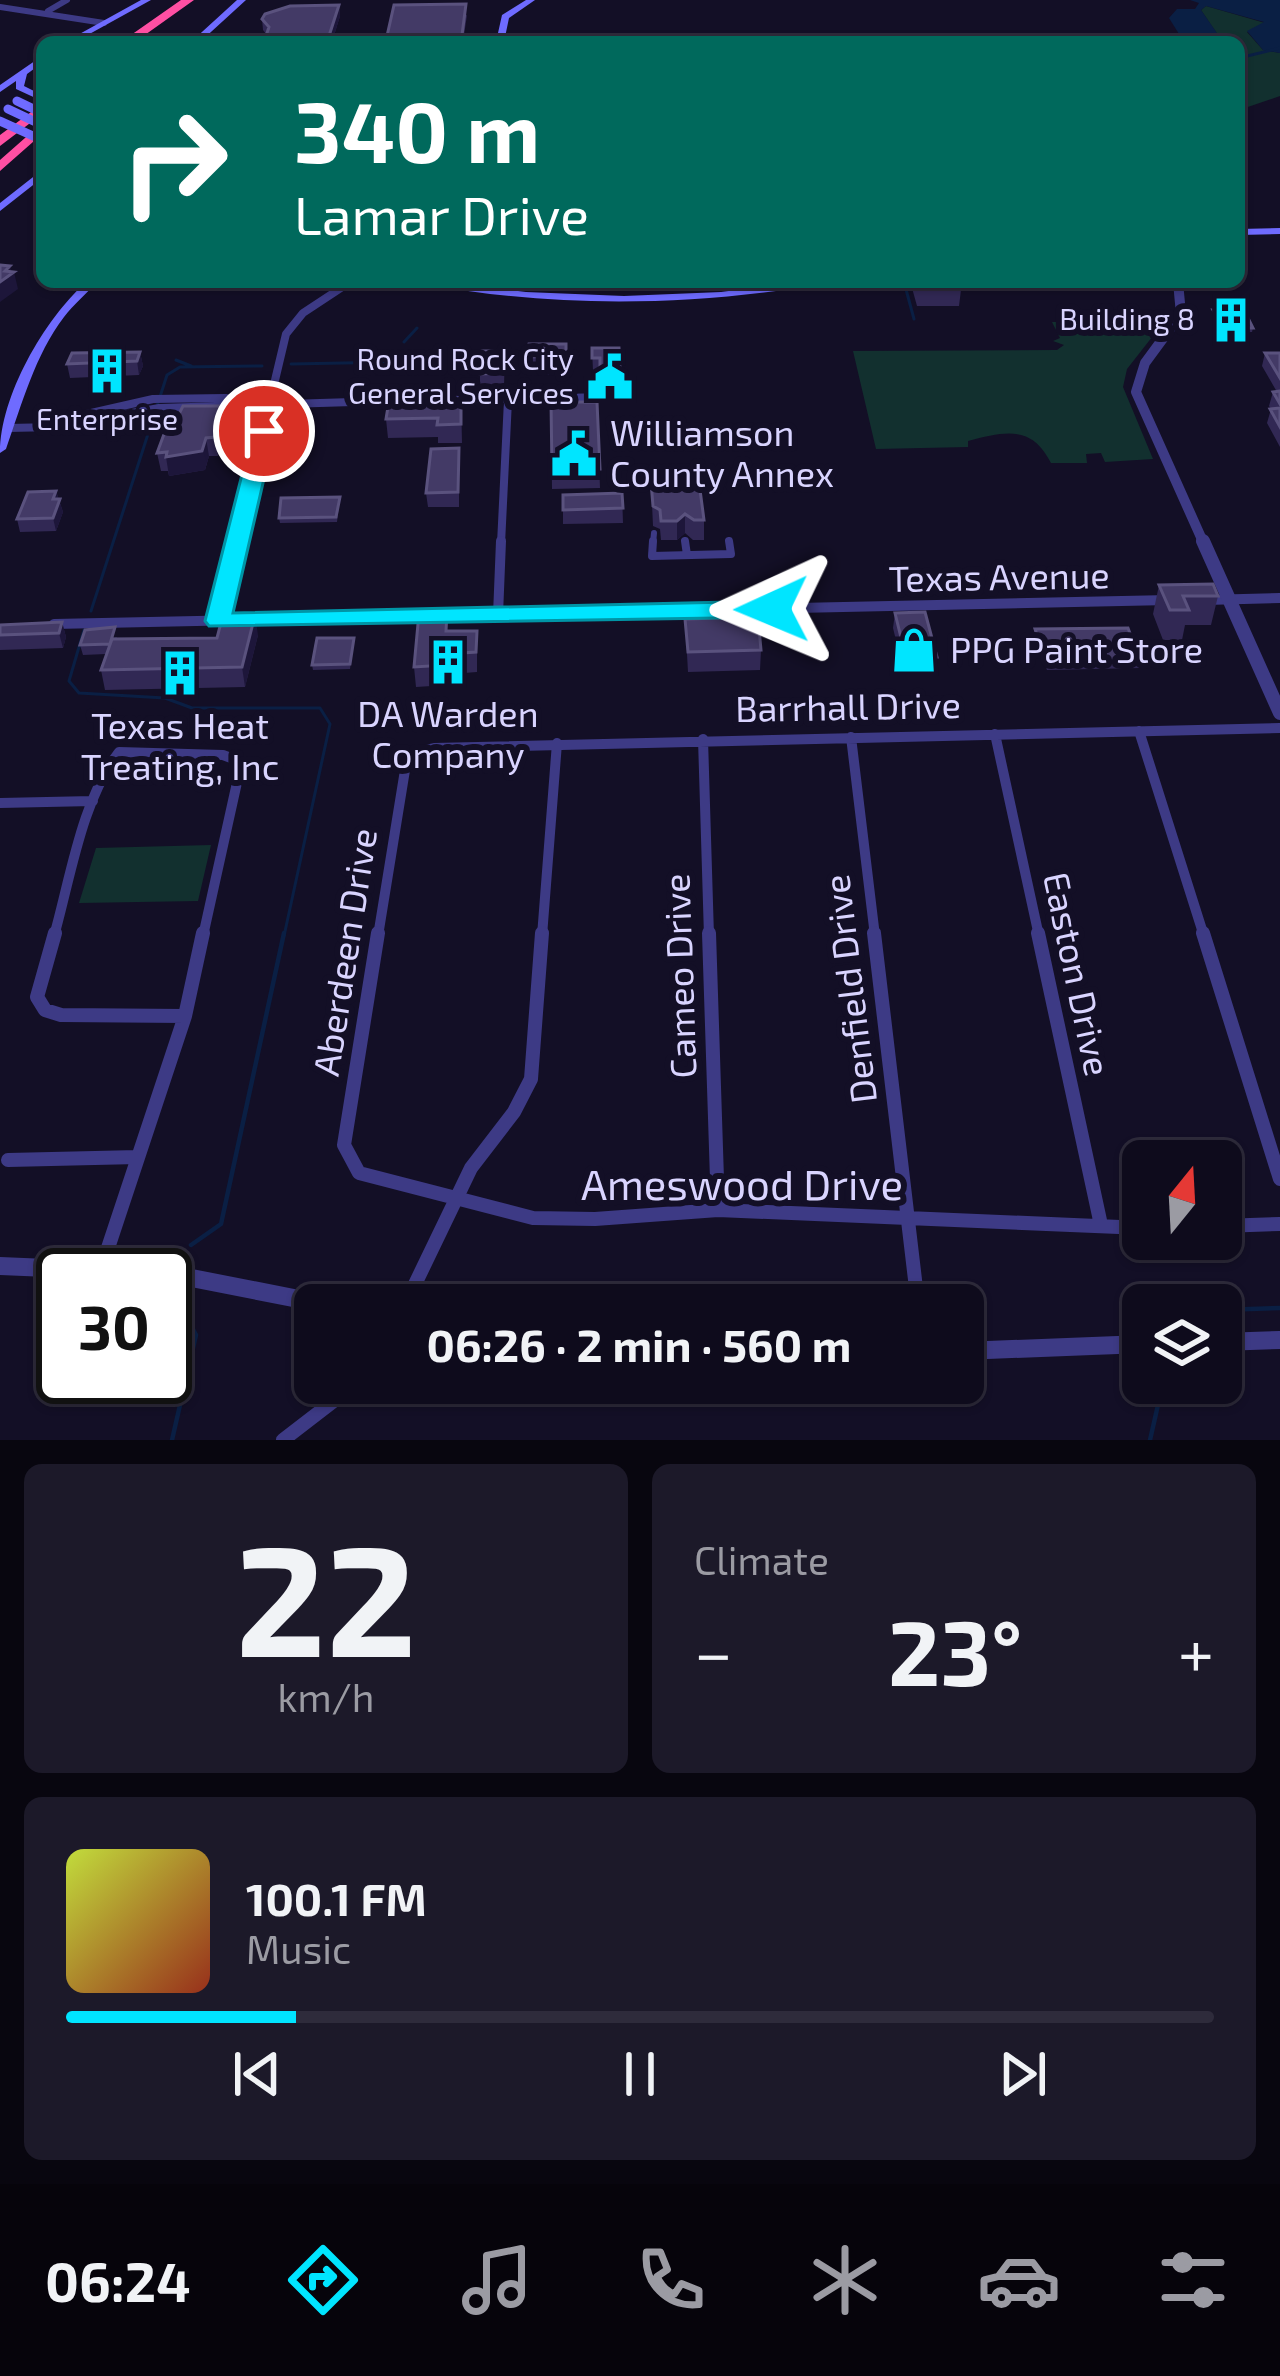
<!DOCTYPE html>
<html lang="en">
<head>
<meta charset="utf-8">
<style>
	body { margin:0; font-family:"Exo 2",sans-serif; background:#1c1929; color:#f1f3f6; height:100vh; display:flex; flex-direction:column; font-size:45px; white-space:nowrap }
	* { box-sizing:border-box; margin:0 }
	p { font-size:39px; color:#9b9ba3 }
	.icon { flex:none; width:66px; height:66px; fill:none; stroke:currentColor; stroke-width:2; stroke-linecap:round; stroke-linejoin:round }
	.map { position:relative; height:1440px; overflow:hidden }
	.sheet { display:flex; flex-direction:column; gap:24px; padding:24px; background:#08060f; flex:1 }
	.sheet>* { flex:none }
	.top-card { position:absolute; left:36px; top:36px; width:1209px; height:252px; border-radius:18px; box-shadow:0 3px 9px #0004,0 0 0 3px #2e2b3b; background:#00695c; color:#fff; overflow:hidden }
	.needle { width:78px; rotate:18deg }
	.buttons { position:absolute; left:1122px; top:1140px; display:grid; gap:24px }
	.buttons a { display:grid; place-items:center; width:120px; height:120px; border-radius:18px; background:#0e0b1c; box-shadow:0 3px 9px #0004,0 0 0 3px #2e2b3b; font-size:60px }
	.speed { position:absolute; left:36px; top:1248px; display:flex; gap:24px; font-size:60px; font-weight:700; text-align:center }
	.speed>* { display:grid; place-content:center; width:156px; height:156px; border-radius:50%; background:#0e0b1c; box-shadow:0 3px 9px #0004,0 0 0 3px #2e2b3b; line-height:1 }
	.speed .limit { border:6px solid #111; border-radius:18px; background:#fff; color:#111 }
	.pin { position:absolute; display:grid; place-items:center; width:102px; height:102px; color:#fff; margin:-51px; border:6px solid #fff; border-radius:50%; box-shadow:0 3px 12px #0007 }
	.me { position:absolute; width:132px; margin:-66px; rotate:269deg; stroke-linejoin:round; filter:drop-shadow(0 0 9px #0008) }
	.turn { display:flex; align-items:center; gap:42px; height:252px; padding:0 60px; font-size:54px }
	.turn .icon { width:156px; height:156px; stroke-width:2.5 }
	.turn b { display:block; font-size:84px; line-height:102px }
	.big { font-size:90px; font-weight:700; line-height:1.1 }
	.sheet .widget { flex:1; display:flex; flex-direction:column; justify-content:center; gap:18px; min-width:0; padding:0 42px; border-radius:18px; background:#1c1929 }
	.sheet .dial { align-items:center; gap:0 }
	.dial b { font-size:156px; line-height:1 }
	.song { display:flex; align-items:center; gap:36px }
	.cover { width:144px; height:144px; border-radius:18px; background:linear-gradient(135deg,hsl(70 70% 55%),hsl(10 70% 35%)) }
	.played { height:12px; border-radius:6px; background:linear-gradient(90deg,#00e5ff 20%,#2e2b3b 20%) }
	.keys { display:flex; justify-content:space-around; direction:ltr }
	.heat { display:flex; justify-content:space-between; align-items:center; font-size:66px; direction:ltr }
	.sheet .tiles { flex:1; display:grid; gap:24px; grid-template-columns:1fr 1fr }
	.widget:last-child { grid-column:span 2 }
	.trip { position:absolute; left:294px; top:1284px; width:690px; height:120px; border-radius:18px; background:#0e0b1c; box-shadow:0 3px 9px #0004,0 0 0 3px #2e2b3b; font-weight:700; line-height:120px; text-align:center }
	.tab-bar { display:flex; height:192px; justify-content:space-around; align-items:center; background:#06040b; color:#9b9ba3 }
	.tab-bar .icon { width:84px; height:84px }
	.tab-bar .current { color:#00e5ff }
	.tab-bar b { font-size:54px; color:#f1f3f6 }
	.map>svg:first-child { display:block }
</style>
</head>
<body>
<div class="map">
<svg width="1280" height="1440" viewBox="0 0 1280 1440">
	<rect width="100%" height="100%" fill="#130f26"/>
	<path fill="#12302f" d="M1206 6 1265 23 1247 32 1263 50 1280 53V96L1239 110V42H1218L1220 38 1201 10Z
		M1052 322H1119L1156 332 1127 369 1123 387 1153 459 1105 462 1101 453 1086 454 1087 463H1051C1032 425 1006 431 968 441V447L876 449 853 351 1057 350 1064 345 1053 341 1060 338Z
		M211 845 198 901 79 903 96 848Z"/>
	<path fill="#0a1f44" d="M1190 0H1280V53L1263 50 1247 31 1264 22 1206 6 1201 10 1221 39 1184 42 1169 18 1177 9H1195L1199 3Z"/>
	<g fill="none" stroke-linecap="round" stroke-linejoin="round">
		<path stroke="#0a1f44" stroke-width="3" d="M1239 58 1280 48
			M904 282 914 319
			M404 342 417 328
			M176 360 191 366
			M291 364 396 362
			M91 611 167 375 180 367 262 366
			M84 630 69 681 79 693 165 698 192 708H320L330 724 284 936"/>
		<path stroke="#0a1f44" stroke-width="4.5" d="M191 1245 221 1224 284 933
			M1221 1310 1280 1308
			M172 1440 196 1335 176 1297
			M1150 1440 1163 1383"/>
		<path stroke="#3d3a85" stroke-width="6" d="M653 544 654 533"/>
		<path stroke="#3d3a85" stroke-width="8" d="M653 541 652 556 731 554 729 541
			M685 541 687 555"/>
		<path stroke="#3d3a85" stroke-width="6" d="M0 7 104 23
			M48 11 67 0"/>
		<path stroke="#3d3a85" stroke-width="8" d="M450 400 609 397
			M78 416 153 399 226 398
			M8 428 56 427 159 408 419 400
			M236 544 286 334 303 313 350 282
			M501 544 508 400"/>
		<path stroke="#3d3a85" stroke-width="10" d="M1205 600 1280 598
			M498 615 501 541
			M218 621 237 541
			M54 624 1169 600
			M1139 731 1204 936
			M995 734 1039 936
			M851 737 875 936
			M703 739 709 936
			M0 803 93 801
			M54 936C71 876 81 802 119 752L223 755 236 760 240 769 203 936
			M378 936 406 764 417 752 434 748 1280 728
			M542 936 557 743"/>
		<path stroke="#3d3a85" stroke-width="14" d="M55 933 37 997 45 1010 61 1015 185 1016
			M378 933 344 1145 359 1173 533 1218 595 1219 718 1210 1143 1228
			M709 933 718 1210
			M874 933 918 1305
			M1038 933 1101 1225
			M1203 933 1280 1179
			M185 1016 203 933
			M8 1160 138 1157
			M1221 1226 1280 1224
			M102 1266 185 1016
			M405 1305 471 1168 514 1112 531 1079 542 933
			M283 1440 357 1383"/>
		<path stroke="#3d3a85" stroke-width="10" d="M1178 282 1181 314 1145 363 1136 392 1204 544"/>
		<path stroke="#3d3a85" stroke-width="14" d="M1203 541 1280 713"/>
		<path stroke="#3d3a85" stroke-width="18" d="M0 1266 166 1273 329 1305
			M1221 1342 1280 1340
			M963 1351 1143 1344"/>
		<path fill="#6f6bff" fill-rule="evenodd" d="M141 0H151L75 42H65Z
			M237 0H246L200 42H191Z
			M526 0H535L509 18 504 42H496L502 15Z
			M42 56V63L27 74 24 86 42 95V101L16 89V81L0 92V85Z
			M42 170V178L0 211V203Z
			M1280 228V234L1239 235V229Z
			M86 282H97C86 294 74 304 64 317 35 355 22 404 6 449L0 453C0 396 44 320 86 282Z
			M424 282H448L526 292 624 296 721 292 797 282H823L818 285C685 306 562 308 429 285Z"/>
		<path fill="#ff4fa3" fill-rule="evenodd" d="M181 0H194L135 42H121Z
			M42 104V114L0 146V135Z
			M42 123V134L0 171V160Z"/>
		<path stroke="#6f6bff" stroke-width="9" d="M17 101 42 113
			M8 109 42 125
			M0 121 42 140"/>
	</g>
	<path fill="#312854" d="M339 5 340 16 332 42H264L266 34 263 30 262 19Z
		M467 15 463 42H388L387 36Z
		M42 194V216L39 215 36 199Z
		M912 282H962L959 306H917L912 288Z
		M1213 310 1253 328 1252 332 1223 333 1213 314Z
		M566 344V374L528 375 527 357Z
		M592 348H619L620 382H601L600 371H593Z
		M505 351 504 386 480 387V374Z
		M140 352 143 366 139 375 70 378 67 364Z
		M1265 353H1280V447L1267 423 1271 409 1269 406 1273 392H1277L1262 366Z
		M461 398 462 443H438V437L388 438 386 419Z
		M551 402H597L600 488 552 489Z
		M226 424 218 456H209L205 470 169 476 168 471H161L157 453Z
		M459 448V507H428L426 493Z
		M651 482 704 520V540H693L685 533 677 540H661L660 529 653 526Z
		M56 491 63 512 56 531 20 532 17 519Z
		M622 493 623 523 563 524V495Z
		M340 497 337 522 280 523 279 518Z
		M1159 585 1218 596 1211 625H1185L1182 640H1163L1153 614Z
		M895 613 937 657 935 672 904 673 893 628Z
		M685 619 761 650 760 670 688 672Z
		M62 622 66 637 63 648 0 650V625Z
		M1035 629 1141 663 1140 668 1047 670 1034 634Z
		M449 631H477V672L464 673 463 684 416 687 414 667Z
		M258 635 245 687 105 690 101 670 106 654 83 655 80 645 117 637 116 639 217 638Z
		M354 638 350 669 313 670 312 665Z"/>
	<path fill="#1d163a" d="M339 5 340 16 332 42H329Z
		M10 266 12 274 14 272 18 289 0 302V282L5 271Z
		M140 352 143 366 139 375 137 361Z
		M223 406 226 424 218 456 215 437Z
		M206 438 209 456 205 470 169 476 166 457Z
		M56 491 63 512 56 531 53 518V499Z
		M685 514V533L677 540V521Z
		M255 615 258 635 245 687 242 667Z
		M62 622 66 637 63 648 59 633Z"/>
	<path fill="#433a66" stroke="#5a527e" stroke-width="3" d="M466 4 462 35 387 36 394 5Z
		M339 5 328 39H299V42H264L269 27 262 19 265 14 290 6Z
		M0 265 10 266 5 271 14 272 0 282Z
		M1213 310H1244L1253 328H1224Z
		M529 344H566V356L527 357Z
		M592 348H619L620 368 600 369V358H592Z
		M482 351H505L504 373 480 374Z
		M140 352 137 361 67 364 72 353Z
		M1265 353H1280V378Z
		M1280 391V404L1273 392Z
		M461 398V424L437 425 438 418 386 419 389 401Z
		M551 402H597L600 469 552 470Z
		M183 406H223L215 437 206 438 202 451 166 457 167 452 157 453 170 418H177Z
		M1280 408V427L1270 409Z
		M459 448 458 492 426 493 431 449Z
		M651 482H699L704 520H694L685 514 677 521H661L660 510 653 506Z
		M56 491 53 499H60L53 518 17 519 28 492Z
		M622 493 623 508 563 510V495Z
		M340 497 336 517 279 518 281 498Z
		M1213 584 1218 596H1183L1189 610H1170L1159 585Z
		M447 612 446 631H477L476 652 462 653V664L414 667 419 613Z
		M925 612 937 657 906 658 895 613Z
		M223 615H255L242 667 101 670 112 639 217 638Z
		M758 617 761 650 688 652 685 619Z
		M62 622 59 633 0 635V625Z
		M115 627 110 644 80 645 85 630Z
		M1128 628 1141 663 1047 664 1035 629Z
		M317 638H354L350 664 312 665Z"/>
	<path fill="#00e5ff" stroke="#0095a6" stroke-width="3" d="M264 425 275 431 233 613 772 601 785 609 772 617 209 626 205 621 253 431Z"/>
	<defs>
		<g id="building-bare" transform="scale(3.6)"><path d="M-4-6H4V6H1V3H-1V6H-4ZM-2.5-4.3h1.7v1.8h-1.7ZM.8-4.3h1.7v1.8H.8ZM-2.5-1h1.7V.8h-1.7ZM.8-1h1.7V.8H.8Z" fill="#00e5ff" stroke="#130f26" stroke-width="2.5" paint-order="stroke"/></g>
		<g id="civic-bare" transform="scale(3.6)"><path d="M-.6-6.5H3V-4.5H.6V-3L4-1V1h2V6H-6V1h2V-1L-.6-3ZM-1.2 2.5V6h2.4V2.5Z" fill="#00e5ff" stroke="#130f26" stroke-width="2.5" paint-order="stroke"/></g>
		<g id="shop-bare" transform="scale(3.6)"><path d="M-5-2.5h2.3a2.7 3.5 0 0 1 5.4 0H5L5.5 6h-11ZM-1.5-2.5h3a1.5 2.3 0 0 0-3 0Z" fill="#00e5ff" stroke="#130f26" stroke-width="2.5" paint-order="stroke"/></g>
	</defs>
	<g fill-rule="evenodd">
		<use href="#building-bare" x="1231" y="320"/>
		<use href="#building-bare" x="107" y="371"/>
		<use href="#civic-bare" x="610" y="377"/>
		<use href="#civic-bare" x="574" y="454"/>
		<use href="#shop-bare" x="914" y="650"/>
		<use href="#building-bare" x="448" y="662"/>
		<use href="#building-bare" x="180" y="673"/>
	</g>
	<g text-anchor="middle" stroke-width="12" stroke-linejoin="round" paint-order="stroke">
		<g font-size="30" fill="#d9d4ff" stroke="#130f26" text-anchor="end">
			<text x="1195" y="330">Building 8</text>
			<text x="574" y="370">Round Rock City<tspan x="574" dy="34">General Services</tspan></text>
			<text x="107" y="430" text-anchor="middle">Enterprise</text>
		</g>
		<g font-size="36" fill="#d9d4ff" stroke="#130f26" text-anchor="start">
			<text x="610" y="446">Williamson<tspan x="610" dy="41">County Annex</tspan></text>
			<text x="950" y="663">PPG Paint Store</text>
			<text x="448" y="727" text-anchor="middle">DA Warden<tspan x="448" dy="41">Company</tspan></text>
			<text x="180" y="739" text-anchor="middle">Texas Heat<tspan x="180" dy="41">Treating, Inc</tspan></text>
		</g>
		<g font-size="36" fill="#d9d4ff" stroke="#130f26">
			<text transform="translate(999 577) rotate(-1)" y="13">Texas Avenue</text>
			<text transform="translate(848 707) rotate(-1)" y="13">Barrhall Drive</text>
			<text transform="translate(345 952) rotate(-81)" y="13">Aberdeen Drive</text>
			<text transform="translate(1077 974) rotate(78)" y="13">Easton Drive</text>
			<text transform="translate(680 976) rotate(-92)" y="13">Cameo Drive</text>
			<text transform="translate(850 989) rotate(-97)" y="13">Denfield Drive</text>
		</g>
		<g font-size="42" fill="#d9d4ff" stroke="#130f26">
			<text x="742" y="1200">Ameswood Drive</text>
		</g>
	</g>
</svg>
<div class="buttons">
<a><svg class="needle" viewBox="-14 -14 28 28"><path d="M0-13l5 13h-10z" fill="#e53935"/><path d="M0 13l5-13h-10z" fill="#9b9ba3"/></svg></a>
<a><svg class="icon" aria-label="layers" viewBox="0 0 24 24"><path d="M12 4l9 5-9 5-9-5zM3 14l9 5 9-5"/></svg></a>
</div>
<div class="speed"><div class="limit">30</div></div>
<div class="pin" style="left:264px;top:431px;background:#d93025"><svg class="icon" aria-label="arrive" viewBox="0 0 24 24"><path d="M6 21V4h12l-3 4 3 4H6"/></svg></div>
<svg class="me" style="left:772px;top:609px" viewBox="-20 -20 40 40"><path d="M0-17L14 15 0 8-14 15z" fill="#00e5ff" stroke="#fff" stroke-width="4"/></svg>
<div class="trip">06:26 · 2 min · 560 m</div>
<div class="top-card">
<div class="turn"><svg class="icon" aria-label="right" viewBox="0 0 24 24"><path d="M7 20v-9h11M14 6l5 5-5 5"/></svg><div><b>340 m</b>Lamar Drive</div></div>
</div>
</div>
<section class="sheet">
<div class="tiles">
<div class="widget dial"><b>22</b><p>km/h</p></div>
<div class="widget"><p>Climate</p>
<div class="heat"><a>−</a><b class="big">23°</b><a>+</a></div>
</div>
<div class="widget">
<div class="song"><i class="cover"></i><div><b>100.1 FM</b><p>Music</p></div></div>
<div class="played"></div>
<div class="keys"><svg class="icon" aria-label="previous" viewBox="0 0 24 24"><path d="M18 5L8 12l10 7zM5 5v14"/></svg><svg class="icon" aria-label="pause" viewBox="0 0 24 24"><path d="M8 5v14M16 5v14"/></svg><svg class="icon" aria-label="next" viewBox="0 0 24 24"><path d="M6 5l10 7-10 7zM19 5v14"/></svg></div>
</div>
</div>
</section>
<nav class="tab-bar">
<b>06:24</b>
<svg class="icon current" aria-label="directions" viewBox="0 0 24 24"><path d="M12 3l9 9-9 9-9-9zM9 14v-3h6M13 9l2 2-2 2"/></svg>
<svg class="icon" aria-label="music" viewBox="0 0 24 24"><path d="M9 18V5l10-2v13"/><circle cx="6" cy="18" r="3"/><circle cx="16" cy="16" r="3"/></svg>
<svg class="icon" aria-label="phone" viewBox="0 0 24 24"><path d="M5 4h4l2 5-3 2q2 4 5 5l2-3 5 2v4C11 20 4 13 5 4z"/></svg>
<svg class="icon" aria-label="climate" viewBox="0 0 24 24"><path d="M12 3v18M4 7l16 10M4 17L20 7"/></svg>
<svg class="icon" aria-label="car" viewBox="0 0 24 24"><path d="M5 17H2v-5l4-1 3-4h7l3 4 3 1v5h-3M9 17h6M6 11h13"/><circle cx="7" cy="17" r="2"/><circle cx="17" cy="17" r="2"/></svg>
<svg class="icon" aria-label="filters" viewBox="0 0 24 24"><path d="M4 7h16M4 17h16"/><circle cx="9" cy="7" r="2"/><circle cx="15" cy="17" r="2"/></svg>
</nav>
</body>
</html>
